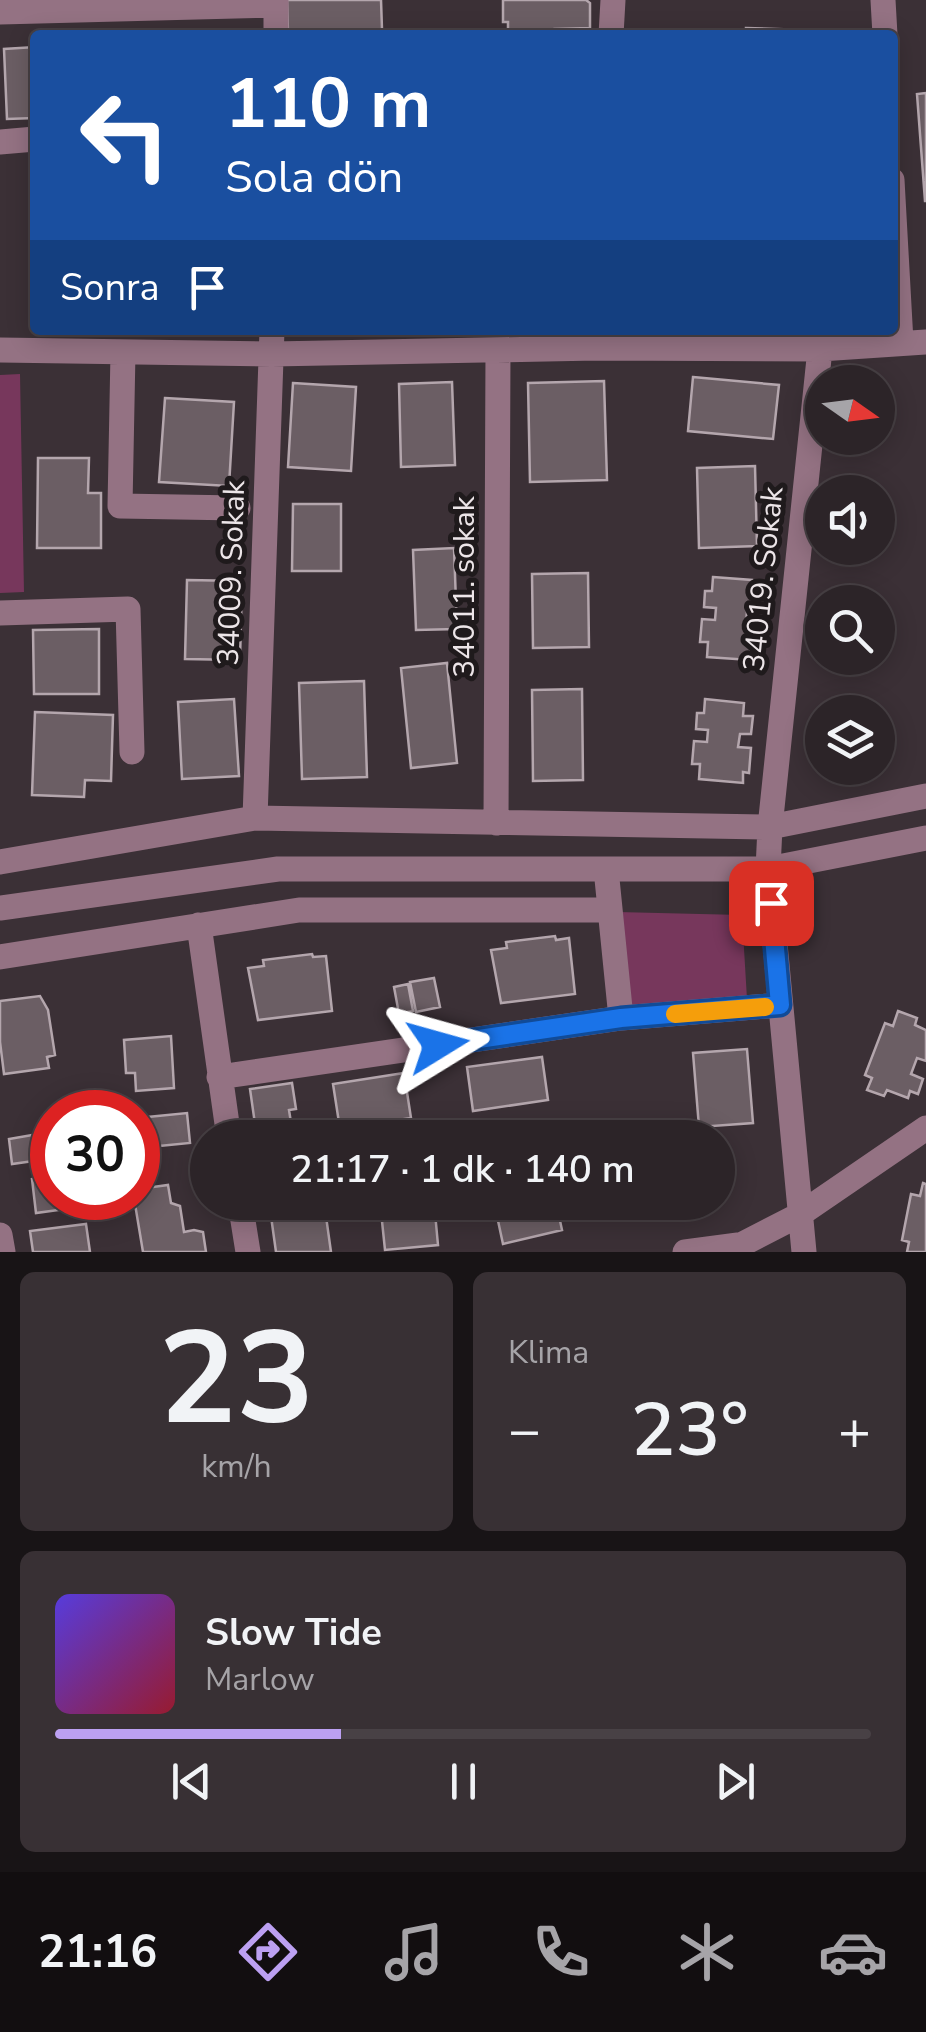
<!DOCTYPE html>
<html lang="tr">
<head>
<meta charset="utf-8">
<style>
	body { margin:0; font-family:"Nunito Sans",sans-serif; background:#383034; color:#f1f3f6; height:100vh; display:flex; flex-direction:column; font-size:38px; white-space:nowrap }
	* { box-sizing:border-box; margin:0 }
	p { font-size:32px; color:#a6a4a8 }
	.icon { flex:none; width:55px; height:55px; fill:none; stroke:currentColor; stroke-width:2; stroke-linecap:round; stroke-linejoin:round }
	.map { position:relative; height:1252px; overflow:hidden }
	.panel { display:flex; flex-direction:column; gap:20px; padding:20px; background:#181416; flex:1 }
	.panel>* { flex:none }
	.guide { position:absolute; left:30px; top:30px; width:868px; height:305px; border-radius:10px; box-shadow:0 5px 25px #0003,0 0 0 2px #484145; background:#1a4fa0; color:#fff; overflow:hidden }
	.needle { width:65px; rotate:104deg }
	.buttons { position:absolute; left:805px; top:365px; display:grid; gap:20px }
	.buttons a { display:grid; place-items:center; width:90px; height:90px; border-radius:50%; background:#2c2428; box-shadow:0 5px 25px #0003,0 0 0 2px #484145; font-size:50px }
	.speed { position:absolute; left:30px; top:1090px; display:flex; gap:20px; font-size:50px; font-weight:700; text-align:center }
	.speed>* { display:grid; place-content:center; width:130px; height:130px; border-radius:50%; background:#2c2428; box-shadow:0 5px 25px #0003,0 0 0 2px #484145; line-height:1 }
	.speed .limit { border:15px solid #d22; background:#fff; color:#111 }
	.pin { position:absolute; display:grid; place-items:center; width:85px; height:85px; color:#fff; margin:-42px; border-radius:20px; box-shadow:0 5px 15px #0006 }
	.me { position:absolute; width:110px; margin:-55px; rotate:82deg; stroke-linejoin:round; filter:drop-shadow(0 0 8px #0008) }
	.turn { display:flex; align-items:center; gap:35px; height:210px; padding:0 30px; font-size:45px }
	.turn .icon { width:130px; height:130px; stroke-width:2.5 }
	.turn b { display:block; font-size:70px; line-height:85px }
	.then { display:flex; align-items:center; height:95px; padding:0 30px; background:#0003; gap:20px; font-size:38px }
	.big { font-size:75px; font-weight:600; line-height:1.1 }
	.panel .tile { flex:1; display:flex; flex-direction:column; justify-content:center; gap:15px; min-width:0; padding:0 35px; border-radius:15px; background:#383034 }
	.panel .dial { align-items:center; gap:0 }
	.dial b { font-size:130px; line-height:1 }
	.song { display:flex; align-items:center; gap:30px }
	.cover { width:120px; height:120px; border-radius:15px; background:linear-gradient(135deg,hsl(250 70% 55%),hsl(350 70% 35%)) }
	.played { height:10px; border-radius:5px; background:linear-gradient(90deg,#bca0f2 35%,#484145 35%) }
	.keys { display:flex; justify-content:space-around; direction:ltr }
	.heat { display:flex; justify-content:space-between; align-items:center; font-size:55px; direction:ltr }
	.panel .tiles { flex:1; display:grid; gap:20px; grid-template-columns:1fr 1fr }
	.tile:last-child { grid-column:span 2 }
	.trip { position:absolute; left:190px; top:1120px; width:545px; height:100px; border-radius:50px; background:#2c2428; box-shadow:0 5px 25px #0003,0 0 0 2px #484145; font-weight:600; line-height:100px; text-align:center }
	.dock { display:flex; height:160px; justify-content:space-around; align-items:center; background:#120e10; color:#a6a4a8 }
	.dock .icon { width:70px; height:70px }
	.dock .on { color:#bca0f2 }
	.dock b { font-size:45px; color:#f1f3f6 }
	.map>svg:first-child { display:block }
</style>
</head>
<body>
<div class="map">
<svg width="926" height="1252" viewBox="0 0 926 1252">
	<rect width="100%" height="100%" fill="#3b3036"/>
	<path fill="#77375c" d="M20 374 24 592 0 593V375Z
		M617 912 742 915 747 999 625 1012Z"/>
	<path fill="#6b5e64" stroke="#b4a6ad" stroke-width="2.5" d="M287 0H381L382 29 288 32Z
		M503 0H586L590 3V28L555 29 557 35H530L528 31 508 30V22H503Z
		M746 28 804 30 803 35H746Z
		M35 47V118L7 119 4 49Z
		M926 93V201H925L917 94Z
		M693 377 779 385 773 439 688 431Z
		M604 381 607 480 530 482 528 383Z
		M452 382 455 465 401 467 399 384Z
		M293 383 356 387 351 471 288 467Z
		M165 398 234 402 229 486 159 482Z
		M38 458H89L88 493H101V548H37Z
		M755 466 757 546 699 548 697 468Z
		M293 504H341V571H292Z
		M454 548 457 629 416 630 413 550Z
		M588 573 589 647 533 648 532 574Z
		M713 577 752 580 751 593 761 594 759 612 747 611 746 625 759 626 757 650H751L750 660 707 657 708 642H700L702 619 715 620 716 608 704 607 705 591H712Z
		M187 580 242 581 240 660 185 659Z
		M99 629V694H34L33 630Z
		M447 663 457 763 411 768 401 668Z
		M364 681 367 777 302 779 299 683Z
		M582 689 583 780 533 781 532 690Z
		M234 699 239 776 182 779 178 702Z
		M705 699 744 703 743 716H753L751 734H740L738 747 751 748 749 773 743 772V783L699 779 700 764H692L694 741 707 742 708 730 696 729 697 713H704Z
		M35 712 113 715 111 781 85 780 84 797 32 795Z
		M555 936 556 940 569 938 575 994 501 1003 491 950 507 948 506 942Z
		M312 954 313 957 326 956 332 1011 258 1020 248 968 264 966 263 960Z
		M434 978 440 1007 416 1012 410 982Z
		M408 984 413 1011 399 1014 394 987Z
		M40 996 48 1010 55 1055 47 1057 49 1068 4 1074 0 1042V1001Z
		M898 1011 917 1018 915 1025 926 1030V1061L917 1058 911 1074 923 1079 918 1094 910 1091 908 1098 887 1090 884 1096 867 1090 872 1078 865 1075 885 1023 893 1026Z
		M171 1036 174 1088 136 1091 135 1073H126L124 1040Z
		M747 1049 753 1123 699 1127 693 1053Z
		M542 1057 548 1100 473 1111 467 1067Z
		M404 1073 411 1118 340 1129 333 1084Z
		M292 1083 296 1109 289 1110 292 1129 317 1126 319 1138H257L250 1089Z
		M187 1113 190 1143 138 1148V1118Z
		M44 1133 48 1159 12 1164 9 1139Z
		M52 1176V1198H94L95 1205 36 1213 32 1179Z
		M923 1183 926 1184V1252H907L909 1242 902 1240 911 1194 920 1196Z
		M168 1185 171 1203 180 1206 184 1232 194 1230 203 1232 206 1252H143L134 1198H138V1189Z
		M269 1202H324L331 1252H276Z
		M380 1202H434L438 1245 385 1250Z
		M494 1202H556L562 1230 503 1244Z
		M631 1202H684L685 1208 631 1213Z
		M86 1224 90 1252H33L30 1231Z"/>
	<g fill="none" stroke-linecap="round" stroke-linejoin="round">
		<path stroke="#947283" stroke-width="25" d="M276 0V35
			M883 0 885 35
			M0 12 276 5
			M611 35 613 0
			M0 142 35 139
			M892 180 901 342
			M0 350 272 354 597 348 820 349 926 342
			M123 352 120 506 238 508
			M0 613 128 609 132 752
			M255 818 272 330
			M496 823 498 350
			M0 862 255 818 770 827 926 796
			M606 869 621 1018
			M0 908 278 869H768L926 838
			M199 925 229 1138
			M0 957 299 910H610
			M219 1077 621 1018 780 1005
			M240 1202 248 1252
			M0 1235 3 1252
			M685 1252 738 1245
			M727 1252 799 1215 926 1128
			M804 1252 768 869 770 827 820 349"/>
	</g>
	<g fill="none" stroke-linecap="round" stroke-linejoin="round">
		<g stroke="#114b97" stroke-width="25">
			<path id="route" d="M438 1045 621 1018 780 1005 771 903"/>
		</g>
		<use href="#route" stroke="#1a73e8" stroke-width="18"/>
		<path stroke="#f59e0b" stroke-width="18" d="M675 1014 765 1007"/>
	</g>
	<g text-anchor="middle" stroke-width="10" stroke-linejoin="round" paint-order="stroke">
		<g font-size="30" fill="#ece5e8" stroke="#1f1a1c">
			<text transform="translate(231 573) rotate(-88)" y="10">34009. Sokak</text>
			<text transform="translate(763 579) rotate(-84)" y="10">34019. Sokak</text>
			<text transform="translate(464 587) rotate(-90)" y="10">34011. sokak</text>
		</g>
	</g>
</svg>
<div class="buttons">
<a><svg class="needle" viewBox="-14 -14 28 28"><path d="M0-13l5 13h-10z" fill="#e53935"/><path d="M0 13l5-13h-10z" fill="#a6a4a8"/></svg></a>
<a><svg class="icon" aria-label="sound" viewBox="0 0 24 24"><path d="M4 9h4l5-4v14l-5-4H4zM17 9q2 3 0 6"/></svg></a>
<a><svg class="icon" aria-label="search" viewBox="0 0 24 24"><circle cx="10" cy="10" r="6"/><path d="M15 15l6 6"/></svg></a>
<a><svg class="icon" aria-label="layers" viewBox="0 0 24 24"><path d="M12 4l9 5-9 5-9-5zM3 14l9 5 9-5"/></svg></a>
</div>
<div class="speed"><div class="limit">30</div></div>
<div class="pin" style="left:771px;top:903px;background:#d93025"><svg class="icon" aria-label="arrive" viewBox="0 0 24 24"><path d="M6 21V4h12l-3 4 3 4H6"/></svg></div>
<svg class="me" style="left:438px;top:1045px" viewBox="-20 -20 40 40"><path d="M0-17L14 15 0 8-14 15z" fill="#1a73e8" stroke="#fff" stroke-width="4"/></svg>
<div class="trip">21:17 · 1 dk · 140 m</div>
<div class="guide">
<div class="turn"><svg class="icon" aria-label="left" viewBox="0 0 24 24"><path d="M17 20v-9H6M10 6l-5 5 5 5"/></svg><div><b>110 m</b>Sola dön</div></div>
<div class="then">Sonra<svg class="icon" aria-label="arrive" viewBox="0 0 24 24"><path d="M6 21V4h12l-3 4 3 4H6"/></svg></div>
</div>
</div>
<section class="panel">
<div class="tiles">
<div class="tile dial"><b>23</b><p>km/h</p></div>
<div class="tile"><p>Klima</p>
<div class="heat"><a>−</a><b class="big">23°</b><a>+</a></div>
</div>
<div class="tile">
<div class="song"><i class="cover"></i><div><b>Slow Tide</b><p>Marlow</p></div></div>
<div class="played"></div>
<div class="keys"><svg class="icon" aria-label="previous" viewBox="0 0 24 24"><path d="M18 5L8 12l10 7zM5 5v14"/></svg><svg class="icon" aria-label="pause" viewBox="0 0 24 24"><path d="M8 5v14M16 5v14"/></svg><svg class="icon" aria-label="next" viewBox="0 0 24 24"><path d="M6 5l10 7-10 7zM19 5v14"/></svg></div>
</div>
</div>
</section>
<nav class="dock">
<b>21:16</b>
<svg class="icon on" aria-label="directions" viewBox="0 0 24 24"><path d="M12 3l9 9-9 9-9-9zM9 14v-3h6M13 9l2 2-2 2"/></svg>
<svg class="icon" aria-label="music" viewBox="0 0 24 24"><path d="M9 18V5l10-2v13"/><circle cx="6" cy="18" r="3"/><circle cx="16" cy="16" r="3"/></svg>
<svg class="icon" aria-label="phone" viewBox="0 0 24 24"><path d="M5 4h4l2 5-3 2q2 4 5 5l2-3 5 2v4C11 20 4 13 5 4z"/></svg>
<svg class="icon" aria-label="climate" viewBox="0 0 24 24"><path d="M12 3v18M4 7l16 10M4 17L20 7"/></svg>
<svg class="icon" aria-label="car" viewBox="0 0 24 24"><path d="M5 17H2v-5l4-1 3-4h7l3 4 3 1v5h-3M9 17h6M6 11h13"/><circle cx="7" cy="17" r="2"/><circle cx="17" cy="17" r="2"/></svg>
</nav>
</body>
</html>
